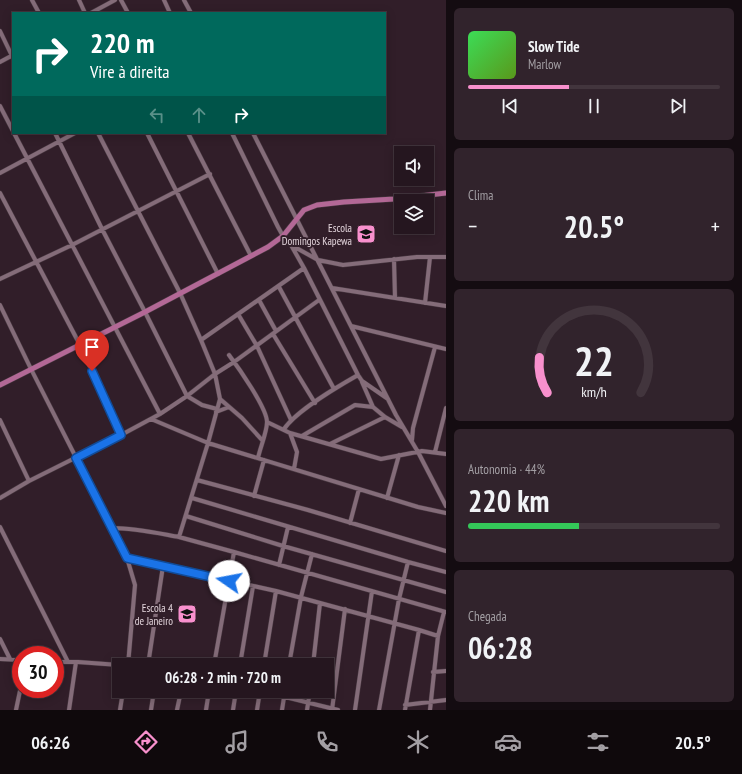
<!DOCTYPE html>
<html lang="pt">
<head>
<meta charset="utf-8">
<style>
	body { margin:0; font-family:"PT Sans Narrow",sans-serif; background:#31232c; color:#f1f3f6; height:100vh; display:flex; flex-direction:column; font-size:15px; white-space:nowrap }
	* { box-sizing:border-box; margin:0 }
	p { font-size:13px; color:#a39fa4 }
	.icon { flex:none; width:22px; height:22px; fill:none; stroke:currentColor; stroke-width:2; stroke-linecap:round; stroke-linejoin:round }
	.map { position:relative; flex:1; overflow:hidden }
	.sheet { display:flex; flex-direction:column; gap:8px; padding:8px; background:#140c11; width:296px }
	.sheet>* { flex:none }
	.guide { position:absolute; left:12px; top:12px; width:374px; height:122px; border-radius:0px; box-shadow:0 2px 10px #0003,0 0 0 1px #42353d; background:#00695c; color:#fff; overflow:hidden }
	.controls { position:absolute; left:394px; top:146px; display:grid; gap:8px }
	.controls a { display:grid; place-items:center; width:40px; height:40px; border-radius:0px; background:#25161f; box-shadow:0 2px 10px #0003,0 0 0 1px #42353d; font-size:20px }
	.speed { position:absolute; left:12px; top:646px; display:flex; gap:8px; font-size:20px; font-weight:700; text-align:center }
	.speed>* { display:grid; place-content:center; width:52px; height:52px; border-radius:50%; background:#25161f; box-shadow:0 2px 10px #0003,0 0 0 1px #42353d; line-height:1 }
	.speed .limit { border:6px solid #d22; background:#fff; color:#111 }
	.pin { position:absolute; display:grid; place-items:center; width:34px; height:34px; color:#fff; margin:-41px -17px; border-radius:50% 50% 50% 0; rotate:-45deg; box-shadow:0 0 4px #0007 }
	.pin .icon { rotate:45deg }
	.me { position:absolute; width:44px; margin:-22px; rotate:282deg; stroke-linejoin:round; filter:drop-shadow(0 0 3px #0008) }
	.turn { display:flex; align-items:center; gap:14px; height:84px; padding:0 12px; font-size:18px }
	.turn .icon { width:52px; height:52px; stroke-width:2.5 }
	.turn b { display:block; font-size:28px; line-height:34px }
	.lanes { display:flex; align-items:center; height:38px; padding:0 12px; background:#0003; justify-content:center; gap:20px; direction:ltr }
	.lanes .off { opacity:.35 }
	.big { font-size:30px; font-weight:700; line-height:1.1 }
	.sheet .widget { flex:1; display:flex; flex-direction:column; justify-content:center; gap:6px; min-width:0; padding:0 14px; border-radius:6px; background:#31232c }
	.sheet .dial { align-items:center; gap:0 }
	.dial svg { height:104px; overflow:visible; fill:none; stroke:#42353d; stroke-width:7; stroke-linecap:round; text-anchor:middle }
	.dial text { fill:#f1f3f6; stroke:none }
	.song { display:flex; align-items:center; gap:12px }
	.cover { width:48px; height:48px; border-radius:6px; background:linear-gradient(135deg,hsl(130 70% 55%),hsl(90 70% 35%)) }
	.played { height:4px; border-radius:2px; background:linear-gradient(90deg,#f890cd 40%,#42353d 40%) }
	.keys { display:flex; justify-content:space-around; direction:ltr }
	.heat { display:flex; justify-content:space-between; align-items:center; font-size:22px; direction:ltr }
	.charge { height:6px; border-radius:3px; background:linear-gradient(90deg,#34c759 44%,#42353d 0) }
	.trip { position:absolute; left:112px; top:658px; width:222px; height:40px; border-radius:0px; background:#25161f; box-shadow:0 2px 10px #0003,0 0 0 1px #42353d; font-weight:700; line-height:40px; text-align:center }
	.dock { display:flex; height:64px; justify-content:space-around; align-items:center; background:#0f090c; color:#a39fa4 }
	.dock .icon { width:28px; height:28px }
	.dock .active { color:#f890cd }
	.dock b { font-size:18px; color:#f1f3f6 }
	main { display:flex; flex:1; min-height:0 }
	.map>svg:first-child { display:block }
</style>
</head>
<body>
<main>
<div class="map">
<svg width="446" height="710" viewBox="0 0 446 710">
	<rect width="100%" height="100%" fill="#311e29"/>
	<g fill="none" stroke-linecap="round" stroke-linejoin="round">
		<g stroke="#493942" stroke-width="5">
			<path id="minor" d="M32 0 39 13
				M79 0 85 13
				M121 0 128 13
				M164 0 170 13
				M184 0 191 13
				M91 13 115 0
				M0 31 13 58
				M0 62 13 55
				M0 106 13 131
				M14 133 160 414
				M55 133 102 229 145 312 187 396 202 405 217 409
				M98 133 180 293 201 340 215 374 220 399 208 443 151 419
				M147 133 218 274
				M188 133 251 256
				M232 133 278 227 283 236 291 245 304 268 358 375 362 381 388 399
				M253 133 396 415 418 452 446 506
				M0 173 75 133
				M0 193 80 345 121 435
				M291 245 318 260 343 265 417 257H446
				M394 259 395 298
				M0 279 72 245 210 174
				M279 287 334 389
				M332 288 446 306
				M259 300 276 331
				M425 303 430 257
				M0 305 31 369 127 558 135 585 128 665
				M238 314 257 346 291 420
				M351 326 446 349
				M273 334 315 403
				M201 340 304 268
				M229 355C238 367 267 408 267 422 267 432 260 448 258 458
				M362 382 373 407
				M220 399 242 418 262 440
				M216 412 229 407
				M0 420 29 481
				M267 422 290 433 381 459 422 451 446 454
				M284 429C297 410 337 387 358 375
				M290 433 297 452 294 469
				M302 436 355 405 373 407 385 417 402 427
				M412 440 413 428 435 347
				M330 444 385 417
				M435 452 446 408
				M197 480 308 510 446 551
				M254 496 264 460
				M0 498 29 481 121 435 160 414 187 396 215 374 234 362 319 300
				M192 498 408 562 446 572
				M387 498 399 455
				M186 516 283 546 446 592
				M350 523 359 489
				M0 527 47 620 68 662
				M112 528C135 528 157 533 179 537
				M234 552 446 612
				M127 558 276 591 419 630 405 710
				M279 565 288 527
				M419 630 438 636
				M0 639 10 659
				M0 659 21 660
				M55 662H78L119 665
				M148 665 163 566
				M214 665 234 552 179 537 208 443 418 507 446 513
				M240 665 253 586
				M264 665 276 591
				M289 665 301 597 312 554
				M313 665 320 603
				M433 672 446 671
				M261 691 338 710
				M405 705 446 700
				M16 710 21 686
				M69 710 76 662
				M120 710 123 691
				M151 710 154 691
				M177 710 181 691
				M206 710 209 691
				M233 710 236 691
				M257 710 260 691
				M282 710 285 691
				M307 710 310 691
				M332 710 345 609
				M355 710 372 591
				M379 710 399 599 408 562
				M430 710 438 636 444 612"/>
		</g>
		<g stroke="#493942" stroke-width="6">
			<path id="major" d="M0 385 145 312 268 247 283 236 304 210 317 205 344 202 394 199 446 193"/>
		</g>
		<use href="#minor" stroke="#846c79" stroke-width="4"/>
		<use href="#major" stroke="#b36896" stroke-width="5"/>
	</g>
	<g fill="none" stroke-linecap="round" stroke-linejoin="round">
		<g stroke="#114b97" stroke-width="10">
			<path id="route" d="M92 371 121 435 76 458 127 558 229 581"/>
		</g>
		<use href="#route" stroke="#1a73e8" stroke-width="7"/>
	</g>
	<defs>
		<g id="school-square" transform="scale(1)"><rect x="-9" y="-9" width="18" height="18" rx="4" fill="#f890cd" stroke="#311e29"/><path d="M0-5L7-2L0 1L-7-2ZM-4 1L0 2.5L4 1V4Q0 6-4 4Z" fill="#111"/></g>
	</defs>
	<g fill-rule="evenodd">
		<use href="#school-square" x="366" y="234"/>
		<use href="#school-square" x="187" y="614"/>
	</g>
	<g text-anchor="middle" stroke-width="4" stroke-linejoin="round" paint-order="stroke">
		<g font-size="11" fill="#e2d4db" stroke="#311e29" text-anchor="end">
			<text x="352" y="232">Escola<tspan x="352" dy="13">Domingos Kapewa</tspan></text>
			<text x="173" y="612">Escola 4<tspan x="173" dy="13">de Janeiro</tspan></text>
		</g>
	</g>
</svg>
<div class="controls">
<a><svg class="icon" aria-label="sound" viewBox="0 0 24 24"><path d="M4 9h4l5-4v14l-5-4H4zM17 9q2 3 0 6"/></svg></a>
<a><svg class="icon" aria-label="layers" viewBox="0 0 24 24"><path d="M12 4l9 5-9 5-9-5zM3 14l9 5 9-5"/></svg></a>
</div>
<div class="speed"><div class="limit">30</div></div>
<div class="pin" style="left:92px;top:371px;background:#d93025"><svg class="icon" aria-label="arrive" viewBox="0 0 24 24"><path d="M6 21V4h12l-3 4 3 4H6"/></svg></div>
<svg class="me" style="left:229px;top:581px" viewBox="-20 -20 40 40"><circle r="19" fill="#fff"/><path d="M0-13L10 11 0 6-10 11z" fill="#1a73e8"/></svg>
<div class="trip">06:28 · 2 min · 720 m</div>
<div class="guide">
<div class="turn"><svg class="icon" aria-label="right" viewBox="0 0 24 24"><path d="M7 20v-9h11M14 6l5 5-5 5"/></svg><div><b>220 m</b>Vire à direita</div></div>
<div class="lanes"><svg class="icon off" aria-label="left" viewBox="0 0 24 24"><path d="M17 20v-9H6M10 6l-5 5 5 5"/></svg><svg class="icon off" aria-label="ahead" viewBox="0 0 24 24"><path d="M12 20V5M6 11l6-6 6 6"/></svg><svg class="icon" aria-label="right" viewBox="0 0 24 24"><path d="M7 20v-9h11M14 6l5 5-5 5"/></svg></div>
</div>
</div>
<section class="sheet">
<div class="widget">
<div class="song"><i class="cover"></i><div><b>Slow Tide</b><p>Marlow</p></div></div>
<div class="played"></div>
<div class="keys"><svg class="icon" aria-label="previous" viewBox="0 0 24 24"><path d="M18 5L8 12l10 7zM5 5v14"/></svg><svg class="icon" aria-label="pause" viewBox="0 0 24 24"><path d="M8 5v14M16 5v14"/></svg><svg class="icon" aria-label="next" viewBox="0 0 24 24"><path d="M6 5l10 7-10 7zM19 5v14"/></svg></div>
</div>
<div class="widget"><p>Clima</p>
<div class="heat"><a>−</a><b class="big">20.5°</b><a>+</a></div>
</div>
<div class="widget dial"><svg viewBox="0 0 100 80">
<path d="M14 69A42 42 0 1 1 86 69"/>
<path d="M14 69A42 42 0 0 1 8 42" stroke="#f890cd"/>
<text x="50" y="56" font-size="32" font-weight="700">22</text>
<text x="50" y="72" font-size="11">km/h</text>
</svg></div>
<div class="widget"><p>Autonomia · 44%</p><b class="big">220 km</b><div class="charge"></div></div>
<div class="widget"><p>Chegada</p><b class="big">06:28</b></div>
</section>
</main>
<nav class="dock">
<b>06:26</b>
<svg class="icon active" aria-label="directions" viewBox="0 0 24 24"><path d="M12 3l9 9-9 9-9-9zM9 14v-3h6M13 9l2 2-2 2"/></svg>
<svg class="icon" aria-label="music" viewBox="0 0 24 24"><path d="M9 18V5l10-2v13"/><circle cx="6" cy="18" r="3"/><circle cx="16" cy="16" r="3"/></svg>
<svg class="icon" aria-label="phone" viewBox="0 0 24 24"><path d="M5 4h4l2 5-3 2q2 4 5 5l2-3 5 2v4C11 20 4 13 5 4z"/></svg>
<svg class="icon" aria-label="climate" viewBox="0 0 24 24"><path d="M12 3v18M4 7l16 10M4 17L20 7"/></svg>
<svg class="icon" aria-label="car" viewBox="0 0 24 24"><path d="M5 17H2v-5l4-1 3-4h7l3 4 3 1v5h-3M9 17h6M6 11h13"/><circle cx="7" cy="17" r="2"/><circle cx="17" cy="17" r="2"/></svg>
<svg class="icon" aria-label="filters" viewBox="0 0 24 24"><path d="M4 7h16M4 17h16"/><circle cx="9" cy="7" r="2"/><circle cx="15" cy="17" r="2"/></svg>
<b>20.5°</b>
</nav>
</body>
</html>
